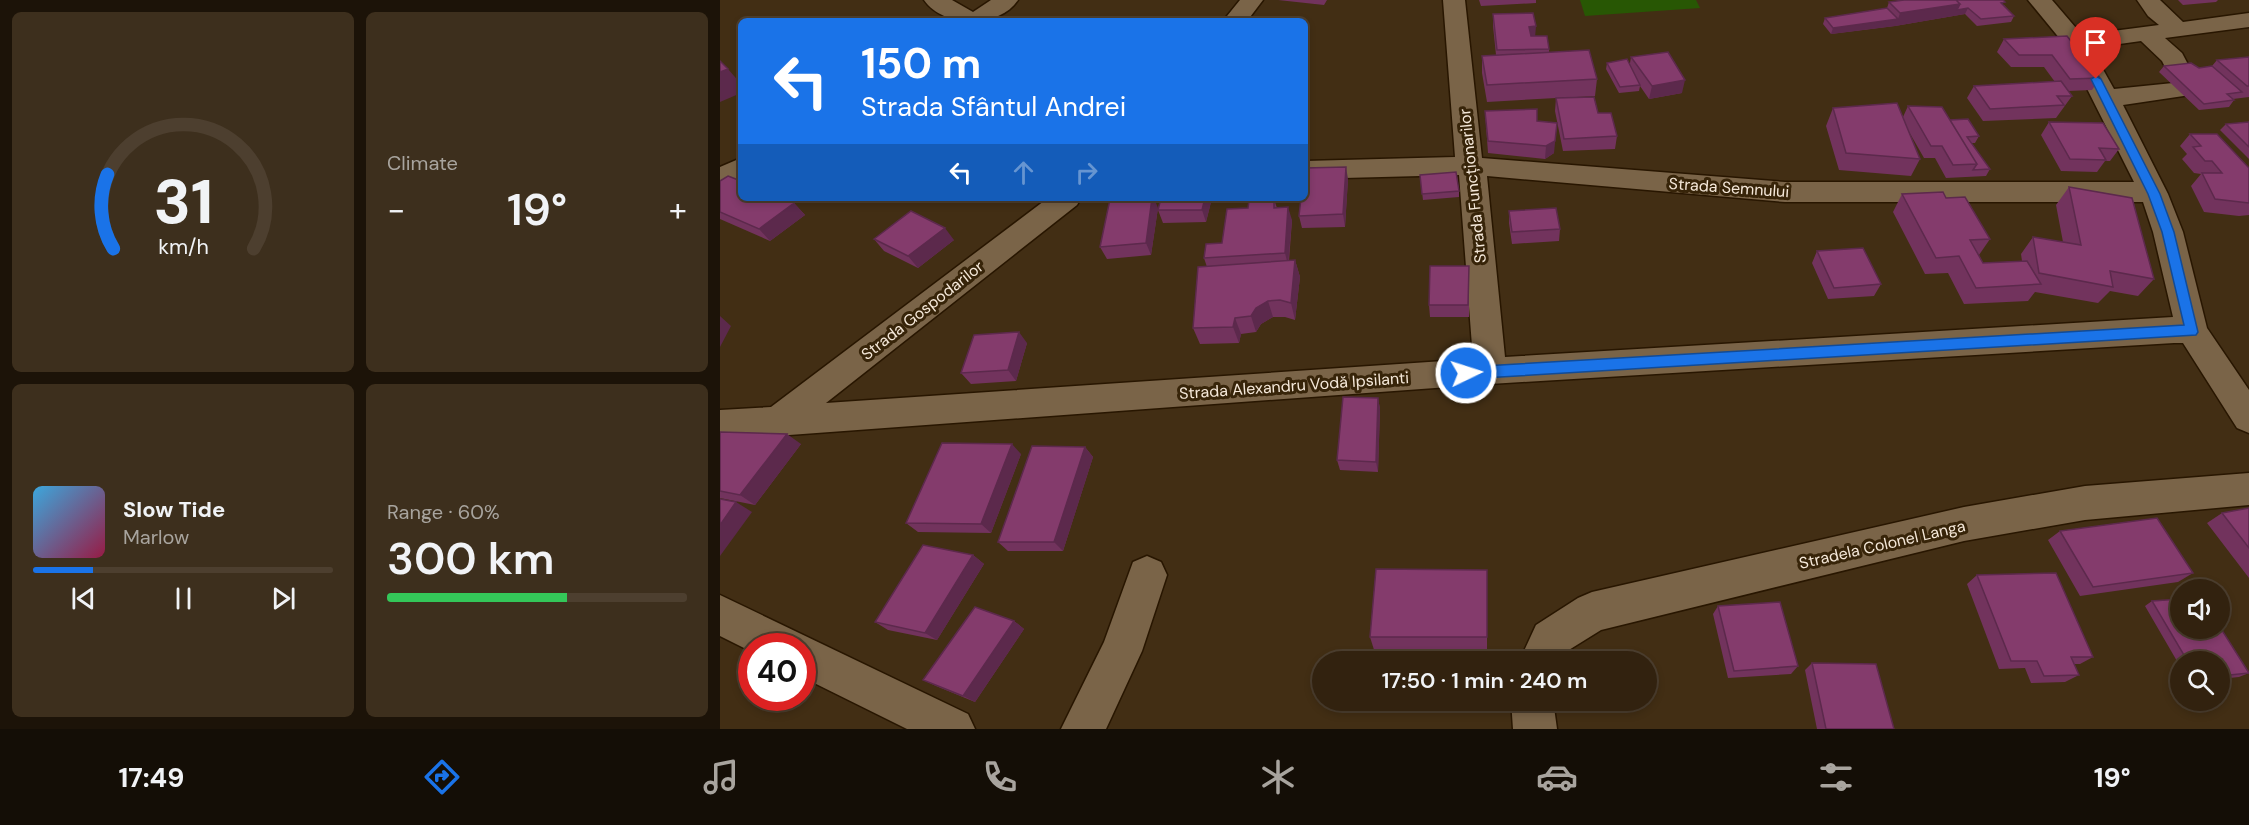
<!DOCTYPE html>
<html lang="en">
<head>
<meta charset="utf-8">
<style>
	body { margin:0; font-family:"DM Sans",sans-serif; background:#3d2f1d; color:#f1f3f6; height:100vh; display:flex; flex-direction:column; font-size:22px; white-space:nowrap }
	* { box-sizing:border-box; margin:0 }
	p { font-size:20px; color:#a8a49e }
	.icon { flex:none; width:33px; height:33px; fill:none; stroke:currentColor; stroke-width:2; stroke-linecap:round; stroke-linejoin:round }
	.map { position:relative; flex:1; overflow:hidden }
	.drawer { display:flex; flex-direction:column; gap:12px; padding:12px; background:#1c1308; width:720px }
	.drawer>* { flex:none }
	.hud { position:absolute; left:18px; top:18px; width:570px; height:183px; border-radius:9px; box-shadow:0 3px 9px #0003,0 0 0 2px #4d3f2f; background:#1a73e8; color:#fff; overflow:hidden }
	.fabs { position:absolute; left:1450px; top:579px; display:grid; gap:12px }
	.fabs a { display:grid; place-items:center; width:60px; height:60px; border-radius:50%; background:#32220f; box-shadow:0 3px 9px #0003,0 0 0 2px #4d3f2f; font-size:30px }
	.speed { position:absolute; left:18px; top:633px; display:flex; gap:12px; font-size:30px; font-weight:700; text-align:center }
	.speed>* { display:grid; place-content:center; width:78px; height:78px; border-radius:50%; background:#32220f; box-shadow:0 3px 9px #0003,0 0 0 2px #4d3f2f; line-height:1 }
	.speed .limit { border:9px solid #d22; background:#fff; color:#111 }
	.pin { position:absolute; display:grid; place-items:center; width:51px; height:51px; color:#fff; margin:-62px -26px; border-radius:50% 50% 50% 0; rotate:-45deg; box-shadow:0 0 6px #0007 }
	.pin .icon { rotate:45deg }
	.me { position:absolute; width:66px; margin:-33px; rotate:86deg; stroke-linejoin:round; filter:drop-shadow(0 0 4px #0008) }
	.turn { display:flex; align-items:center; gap:21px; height:126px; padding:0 24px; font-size:27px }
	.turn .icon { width:78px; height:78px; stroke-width:2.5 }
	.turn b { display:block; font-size:42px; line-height:51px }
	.lanes { display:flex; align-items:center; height:57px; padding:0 24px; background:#0003; justify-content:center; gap:30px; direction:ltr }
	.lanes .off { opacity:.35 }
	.big { font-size:45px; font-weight:600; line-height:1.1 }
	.drawer .tile { flex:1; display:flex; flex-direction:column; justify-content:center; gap:9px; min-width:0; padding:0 21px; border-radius:9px; background:#3d2f1d }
	.drawer .dial { align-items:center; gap:0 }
	.dial svg { height:156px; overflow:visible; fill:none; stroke:#4d3f2f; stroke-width:7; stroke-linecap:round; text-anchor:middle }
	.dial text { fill:#f1f3f6; stroke:none }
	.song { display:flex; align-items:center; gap:18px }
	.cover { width:72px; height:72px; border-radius:9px; background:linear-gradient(135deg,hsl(200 70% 55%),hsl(340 70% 35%)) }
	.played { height:6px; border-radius:3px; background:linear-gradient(90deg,#1a73e8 20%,#4d3f2f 20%) }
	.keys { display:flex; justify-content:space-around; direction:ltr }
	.heat { display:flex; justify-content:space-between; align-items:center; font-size:33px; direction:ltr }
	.charge { height:9px; border-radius:4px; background:linear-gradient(90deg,#34c759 60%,#4d3f2f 0) }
	.drawer .tiles { flex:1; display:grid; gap:12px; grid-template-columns:repeat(2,1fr) }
	.trip { position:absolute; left:592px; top:651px; width:345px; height:60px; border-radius:30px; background:#32220f; box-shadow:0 3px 9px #0003,0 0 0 2px #4d3f2f; font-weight:600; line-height:60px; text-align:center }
	.tab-bar { display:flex; height:96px; justify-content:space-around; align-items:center; background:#140e06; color:#a8a49e }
	.tab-bar .icon { width:42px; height:42px }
	.tab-bar .selected { color:#1a73e8 }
	.tab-bar b { font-size:27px; color:#f1f3f6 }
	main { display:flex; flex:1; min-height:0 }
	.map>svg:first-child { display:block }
</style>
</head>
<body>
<main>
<section class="drawer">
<div class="tiles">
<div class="tile dial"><svg viewBox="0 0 100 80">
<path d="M14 69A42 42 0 1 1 86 69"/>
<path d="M14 69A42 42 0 0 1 11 31" stroke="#1a73e8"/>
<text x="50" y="56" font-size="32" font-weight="700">31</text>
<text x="50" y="72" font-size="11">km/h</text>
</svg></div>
<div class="tile"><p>Climate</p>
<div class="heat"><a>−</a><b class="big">19°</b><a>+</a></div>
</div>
<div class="tile">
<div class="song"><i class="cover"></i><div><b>Slow Tide</b><p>Marlow</p></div></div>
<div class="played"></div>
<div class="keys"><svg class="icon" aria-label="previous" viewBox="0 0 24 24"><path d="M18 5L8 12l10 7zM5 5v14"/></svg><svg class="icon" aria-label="pause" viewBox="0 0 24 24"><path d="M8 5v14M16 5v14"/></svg><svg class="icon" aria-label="next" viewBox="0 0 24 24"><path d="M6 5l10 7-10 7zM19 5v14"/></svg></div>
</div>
<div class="tile"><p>Range · 60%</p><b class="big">300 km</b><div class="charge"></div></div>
</div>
</section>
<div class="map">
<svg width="1529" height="729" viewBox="0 0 1529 729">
	<rect width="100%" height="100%" fill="#422e14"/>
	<path fill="#285704" d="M860 0H976L980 8 865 16Z"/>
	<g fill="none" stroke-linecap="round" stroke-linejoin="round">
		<g stroke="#281600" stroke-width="3">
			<path id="minor" d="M204 0H232L253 12 271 0H298C279 29 223 28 204 0Z
				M520 0H543L527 21H503Z
				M723 0H745L762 158 1065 182H1414L1345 45 1308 0H1332L1362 35 1439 25 1428 16 1417 0H1440L1463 22 1529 13V27L1445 38 1462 53 1481 89 1477 94 1403 105 1448 194 1463 232 1487 328 1529 390V433L1517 428 1463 343H1454L770 384 0 440V410L51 407 328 198H361L357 205 106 403 753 359 739 175 585 179V161L735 157ZM1421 41 1442 61 1453 83 1394 89 1371 48ZM767 176 1065 202H1423L1433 232 1453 317 785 357Z
				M21 158V180L0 189V167Z
				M1529 473V505L1365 520 1244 541 881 630 844 653 841 662H799L816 625 858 598 872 592 1244 507 1365 486Z
				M427 556 441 562 447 575 422 651 386 729H341L384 642 413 562Z
				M0 595 248 714 255 729H187L82 677V646H32V652L0 636Z
				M791 700H833L837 729H793Z"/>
		</g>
		<use href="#minor" fill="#7a6448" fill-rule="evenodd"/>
	</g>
	<path fill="#72335d" d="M558 0H607L604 5Z
		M759 0H816V3L761 6Z
		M1458 0H1498L1496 2 1463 5Z
		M1169 2 1284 5 1294 16 1291 22 1257 26 1245 14 1175 26 1111 34 1103 24 1105 18 1167 8Z
		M773 14 815 36 829 49V52L877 79 875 96 838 98 878 113 897 136 895 149 843 151 835 111 836 98 767 102 762 73V56L776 55 773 26Z
		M1347 36 1380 78 1372 90 1348 91 1352 96 1336 118 1263 121 1247 98 1254 86 1335 82 1324 67H1291L1277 52 1284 39Z
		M911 57 962 93 929 99 920 86 919 91 899 93 886 69 887 63H910Z
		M1529 57V97L1513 99 1514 100 1509 107 1479 110 1439 72 1444 66 1479 68 1492 66 1497 60Z
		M1188 106 1230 120 1259 136 1255 143H1251L1270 169 1266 176 1226 178 1215 158H1204L1188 130 1200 159 1191 176 1119 170 1106 126 1113 108 1183 117Z
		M765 111 817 121 834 153 825 159 768 153Z
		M1329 122 1399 149 1390 161H1385L1377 172 1341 171 1321 135Z
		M1529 122V159L1500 130 1506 124Z
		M1470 134 1529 168V215L1519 216 1484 212 1471 186 1481 174 1474 173 1462 159 1467 154 1460 146Z
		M700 175 739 191V197L703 200Z
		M628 179 625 227 582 228 579 216Z
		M0 181 74 203 85 215 50 241 0 219Z
		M1349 187 1434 279 1418 296 1390 291 1378 303 1315 292 1308 301 1244 304 1228 273 1205 274 1173 212 1182 194 1226 198 1270 239 1259 255 1263 263 1302 261 1301 254 1313 237 1343 242 1336 205Z
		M492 198 486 222 443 223 438 210Z
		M554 199 557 208 572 220 569 261 575 260 580 277 575 320 565 317H553L541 324 536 332 521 334 519 343 480 344 473 328 487 267 484 258 502 243 528 208Z
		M438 208 431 255 387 259 380 247Z
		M789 211 840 229 839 241 792 244 789 223Z
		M154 239 234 240 198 268 164 251Z
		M1097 251 1161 284 1154 296 1108 299 1092 263Z
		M749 266V317H710L709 305Z
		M307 343 296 381 251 384 241 373Z
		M658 398 660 409 658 472 620 470 617 460Z
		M0 432 81 444 35 505 0 498Z
		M365 447 373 457 343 551H288L278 542Z
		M301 454 271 533 198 532 186 523Z
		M1529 508V578L1487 523 1502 513Z
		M1340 531 1473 573 1458 582 1360 596 1328 540Z
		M253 555 264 564 217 640 168 630 155 622Z
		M767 570V653H655L650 637Z
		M1257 575 1373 657 1360 664H1354L1359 675 1345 682 1311 683 1305 668 1279 669 1247 584Z
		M1432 601 1529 673 1519 677 1500 679V662H1461V668L1425 606Z
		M998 606 1078 666 1071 674 1008 678 993 614Z
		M294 621 304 629 255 702 216 686 203 680Z
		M1092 663 1174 729H1097L1085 670Z"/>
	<path fill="#5c294c" d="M1240 4 1248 8 1245 14 1175 26 1111 34 1113 28 1178 19 1180 13Z
		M816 26 815 38 808 40 809 27Z
		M8 69 21 84V93L0 102V72Z
		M965 80 962 93 929 99 932 86Z
		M837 123 834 153 825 159 826 146Z
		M626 167 628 179 625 227 623 214Z
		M432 198H434L438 208 431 255 426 243Z
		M485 198H492L486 222 482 210Z
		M74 203 85 215 50 241 39 229Z
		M568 207 572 220 568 265 565 253Z
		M225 228 234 240 198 268 188 256Z
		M575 260 580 277 575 320 571 303Z
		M548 301 553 317 541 324 536 332 531 316 536 308Z
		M0 316 11 326 0 347Z
		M515 318 521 334 519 343 513 327Z
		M299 332 307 343 296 381 288 370Z
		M658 398 660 409 658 472 656 462Z
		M67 434 81 444 35 505 20 495Z
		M292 444 301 454 271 533 261 524Z
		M365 447 373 457 343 551 334 542Z
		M16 502 32 512 0 556V525Z
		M253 555 264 564 217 640 205 633Z
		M294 621 304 629 255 702 243 696Z"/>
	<path fill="#843b6c" stroke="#5c294c" stroke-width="1.5" d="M1184 0H1236L1240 4 1180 13 1169 2Z
		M1236 0H1283L1285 2 1281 3 1294 16 1261 19 1248 8 1237 10 1240 4Z
		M1167 8 1178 19 1113 28 1105 18Z
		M813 13 816 26 809 27 811 36H827L829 49 777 50 773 14Z
		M1347 36 1380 78 1350 79 1332 55H1299L1284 39Z
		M869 50 877 79 767 85 762 56Z
		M948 52 965 80 932 86 911 57Z
		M1529 57V86H1527L1497 60Z
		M907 59 920 85 900 87 887 63Z
		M0 61 8 69 0 72Z
		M1471 63 1479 68 1492 66 1522 92 1507 94 1514 100 1484 104 1444 66Z
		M1341 81 1352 96H1337L1344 105 1270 109 1254 86Z
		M874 97 878 113H891L897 136 844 139 836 98Z
		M1177 103 1200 159 1126 153 1113 108Z
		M1188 106 1222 107 1257 164 1233 165 1222 146H1211Z
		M817 109V121L837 123 835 141 826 146 768 141 765 111Z
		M1248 119 1259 136 1247 137 1270 169 1253 170 1257 164 1230 120Z
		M1329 122 1383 123 1399 149 1379 148 1386 160 1350 159Z
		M1529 122V147L1506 124Z
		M1470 134H1497L1529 168V203L1495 199 1482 173H1502L1492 161H1485L1473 147 1481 146Z
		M626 167 623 214 579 216 581 198H585V168Z
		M736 172 739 191 702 194 700 175Z
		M8 176 21 181V198H62L74 203 39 229 0 212V181Z
		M1349 187 1412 198 1434 279 1390 271 1393 287 1319 273 1313 237 1361 245Z
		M1223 192 1226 198 1245 197 1270 239 1250 240 1263 263 1307 261 1321 284 1256 288 1239 256 1216 258 1182 194Z
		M404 198H432L426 243 380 247 390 199Z
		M441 198H485L482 210H438Z
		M554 199V208L568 207 565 253 484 258 486 244 502 243 507 209 528 208 529 200Z
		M836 208 840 229 792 232 789 211Z
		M191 211 225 228 188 256 154 239Z
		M1143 248 1161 284 1114 288 1097 251Z
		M575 260 571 303 560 300 548 301 536 308 531 316 515 318 513 327 473 328 478 267Z
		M710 266H749L748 305H709Z
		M299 332 288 370 241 373 254 335Z
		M623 397 658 398 656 462 617 460Z
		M0 432 67 434 20 495 0 491Z
		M222 443 292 444 261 524 186 523Z
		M312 446 365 447 334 542H278Z
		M0 499 16 502 0 525Z
		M1529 508V548L1502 513Z
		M1437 518 1473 573 1373 587 1340 531Z
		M203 545 253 555 205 633 155 622Z
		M656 569 767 570V637H650Z
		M1336 573 1373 657H1351L1359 675 1324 676 1317 661H1291L1257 575Z
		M1461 599V628H1500V627L1529 673 1500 676V662H1468L1432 601Z
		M1060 602 1078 666 1014 671 998 606Z
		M255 607 294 621 243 696 203 680Z
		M1092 663 1156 664 1174 729H1106Z"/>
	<path fill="#1a73e8" stroke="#114b97" stroke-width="1.5" d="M1376 76 1381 79 1440 194 1454 232 1478 332 1476 335 746 379 740 373 746 367 1464 325 1442 232 1428 194 1371 79Z"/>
	<g text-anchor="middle" stroke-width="6" stroke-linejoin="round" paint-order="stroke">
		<g font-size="16" fill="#f5e8d9" stroke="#372409">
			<text transform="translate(752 186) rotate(-96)" y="6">Strada Funcționarilor</text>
			<text transform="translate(1009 187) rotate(4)" y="6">Strada Semnului</text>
			<text transform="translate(202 310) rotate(-38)" y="6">Strada Gospodarilor</text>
			<text transform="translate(574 385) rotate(-4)" y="6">Strada Alexandru Vodă Ipsilanti</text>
			<text transform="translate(1162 544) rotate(-13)" y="6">Stradela Colonel Langa</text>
		</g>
	</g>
</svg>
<div class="fabs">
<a><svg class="icon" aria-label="sound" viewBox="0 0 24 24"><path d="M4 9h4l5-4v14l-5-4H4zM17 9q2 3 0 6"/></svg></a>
<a><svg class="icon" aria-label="search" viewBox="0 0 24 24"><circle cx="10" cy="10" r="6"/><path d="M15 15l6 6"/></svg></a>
</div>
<div class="speed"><div class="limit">40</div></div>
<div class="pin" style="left:1376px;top:79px;background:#d93025"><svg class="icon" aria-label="arrive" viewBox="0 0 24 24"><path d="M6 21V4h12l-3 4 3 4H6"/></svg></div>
<svg class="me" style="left:746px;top:373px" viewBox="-20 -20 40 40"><circle r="17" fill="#1a73e8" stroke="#fff" stroke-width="3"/><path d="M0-11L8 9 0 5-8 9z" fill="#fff"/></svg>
<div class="trip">17:50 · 1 min · 240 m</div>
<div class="hud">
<div class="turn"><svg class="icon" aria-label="left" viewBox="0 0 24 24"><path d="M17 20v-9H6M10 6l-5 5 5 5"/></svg><div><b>150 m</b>Strada Sfântul Andrei</div></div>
<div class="lanes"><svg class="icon" aria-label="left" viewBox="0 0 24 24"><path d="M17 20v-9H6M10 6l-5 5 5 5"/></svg><svg class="icon off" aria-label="ahead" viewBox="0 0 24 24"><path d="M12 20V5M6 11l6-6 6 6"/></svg><svg class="icon off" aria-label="right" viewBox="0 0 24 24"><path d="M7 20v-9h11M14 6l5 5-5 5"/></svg></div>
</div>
</div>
</main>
<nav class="tab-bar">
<b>17:49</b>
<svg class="icon selected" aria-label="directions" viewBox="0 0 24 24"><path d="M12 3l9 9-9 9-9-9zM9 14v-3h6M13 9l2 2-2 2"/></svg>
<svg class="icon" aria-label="music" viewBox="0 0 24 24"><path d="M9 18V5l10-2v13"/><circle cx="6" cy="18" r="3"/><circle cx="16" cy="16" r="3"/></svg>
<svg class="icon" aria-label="phone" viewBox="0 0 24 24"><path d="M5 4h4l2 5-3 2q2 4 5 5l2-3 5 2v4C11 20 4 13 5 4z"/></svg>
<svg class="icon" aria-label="climate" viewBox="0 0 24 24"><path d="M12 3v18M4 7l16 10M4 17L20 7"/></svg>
<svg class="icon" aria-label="car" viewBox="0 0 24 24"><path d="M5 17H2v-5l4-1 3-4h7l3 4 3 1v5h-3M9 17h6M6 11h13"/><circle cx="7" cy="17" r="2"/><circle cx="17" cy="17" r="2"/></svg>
<svg class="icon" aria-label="filters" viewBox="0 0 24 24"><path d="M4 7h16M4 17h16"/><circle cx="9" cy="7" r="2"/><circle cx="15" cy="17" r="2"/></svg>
<b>19°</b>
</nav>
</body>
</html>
